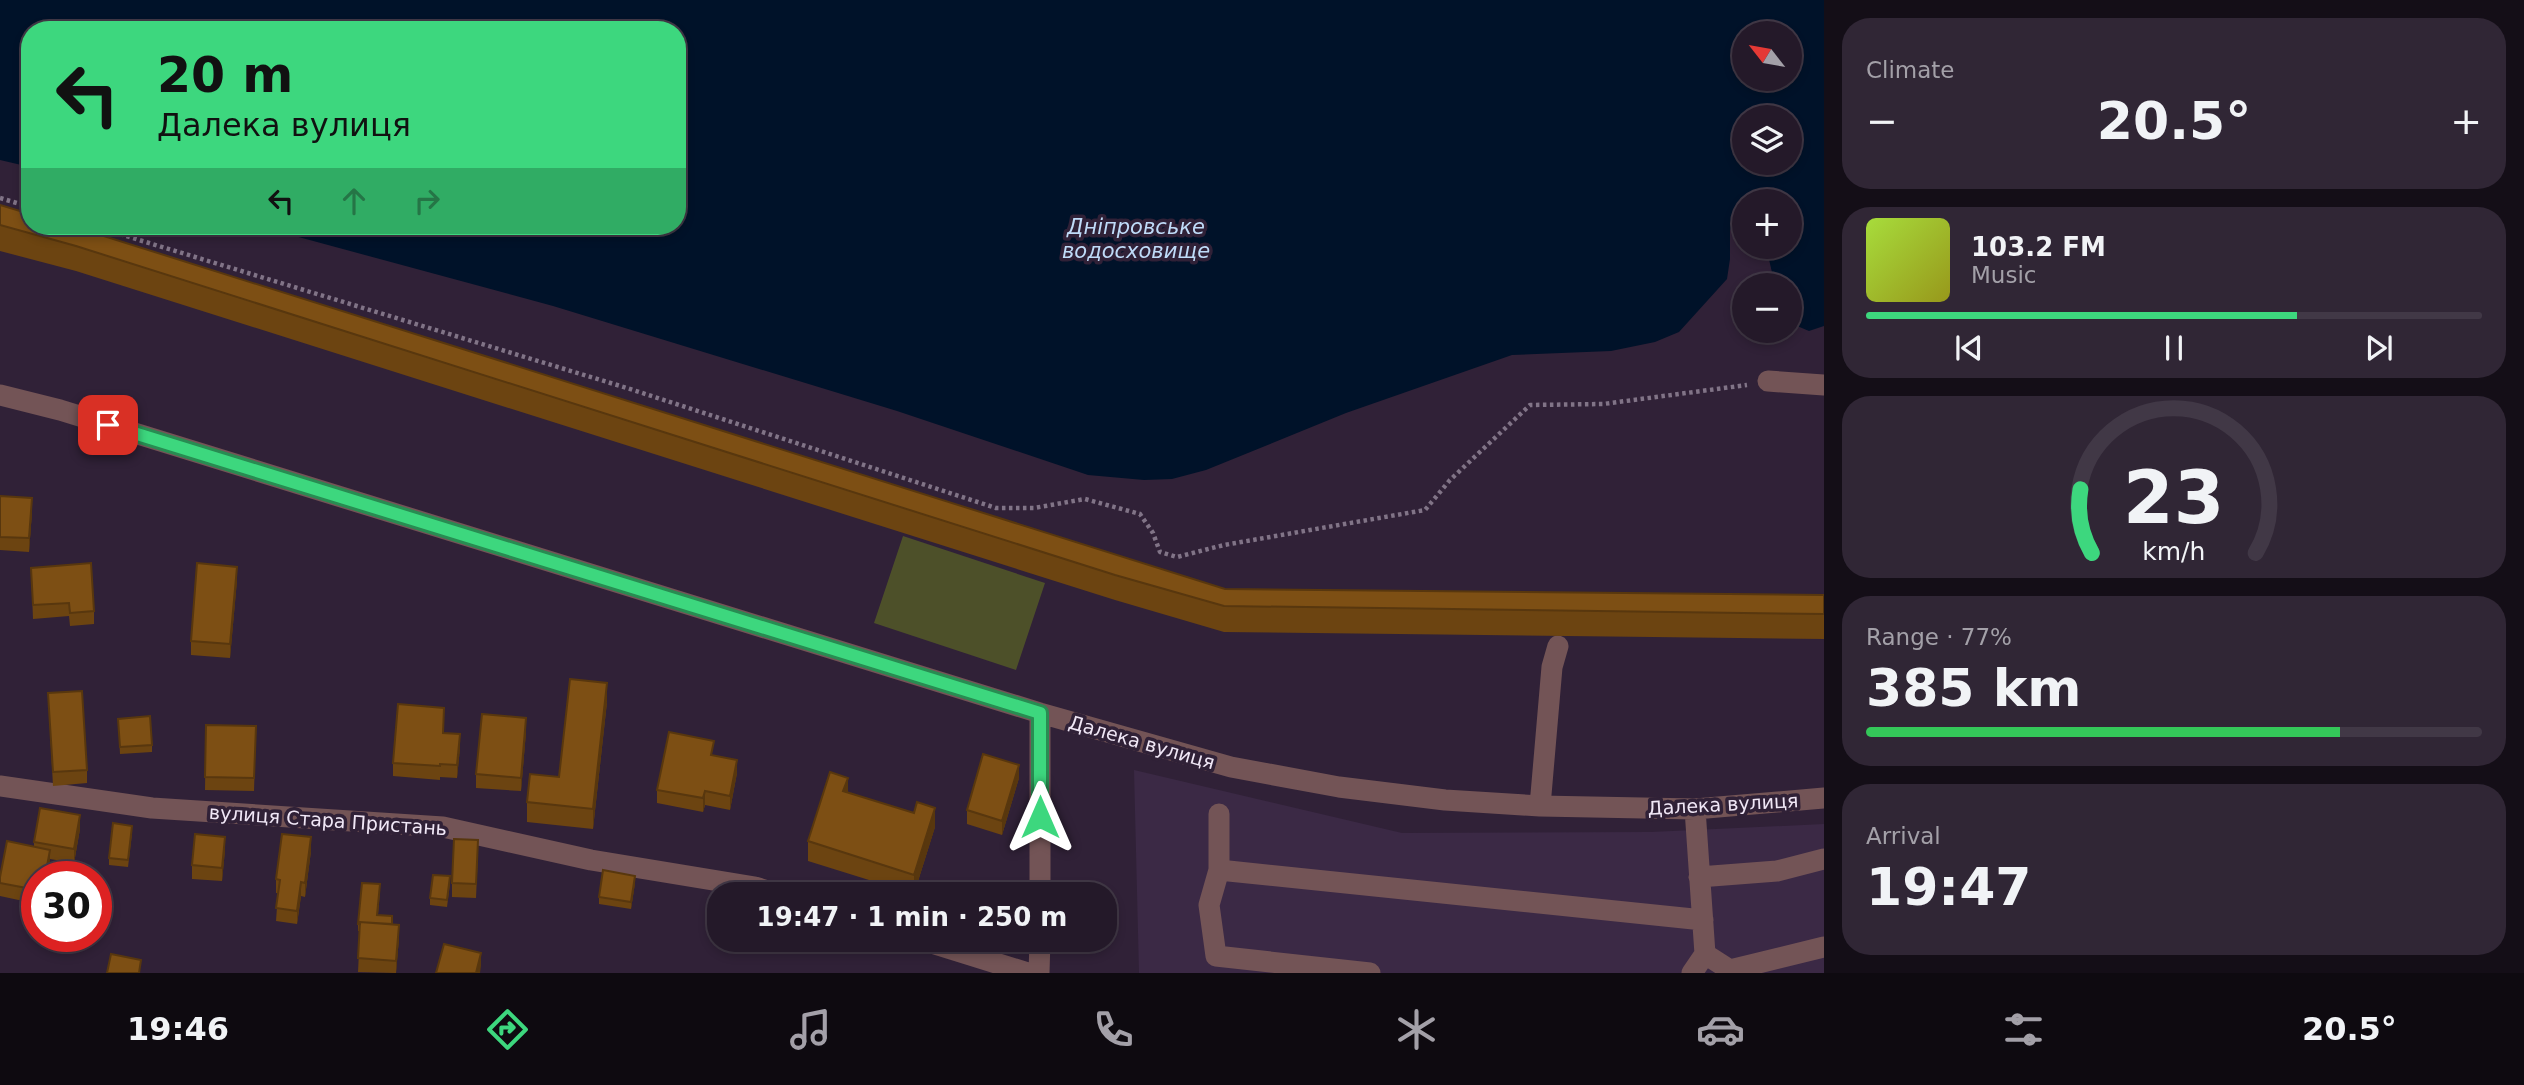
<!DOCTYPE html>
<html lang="en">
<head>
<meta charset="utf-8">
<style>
	body { margin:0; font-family:"DejaVu Sans",sans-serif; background:#302635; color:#f1f3f6; height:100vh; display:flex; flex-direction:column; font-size:26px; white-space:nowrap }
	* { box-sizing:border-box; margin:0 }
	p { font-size:23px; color:#a3a0a8 }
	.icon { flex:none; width:38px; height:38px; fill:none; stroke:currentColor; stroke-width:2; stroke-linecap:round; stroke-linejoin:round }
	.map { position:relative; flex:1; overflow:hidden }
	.side { display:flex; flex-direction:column; gap:18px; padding:18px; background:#140e17; width:700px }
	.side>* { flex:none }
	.hud { position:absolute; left:21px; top:21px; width:665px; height:214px; border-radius:28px; box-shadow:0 4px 10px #0003,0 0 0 2px #413846; background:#3dd77e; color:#111; overflow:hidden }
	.needle { width:46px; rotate:301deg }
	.fabs { position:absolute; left:1732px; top:21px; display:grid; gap:14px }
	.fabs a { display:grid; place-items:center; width:70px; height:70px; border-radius:50%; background:#241929; box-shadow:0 4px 10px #0003,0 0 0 2px #413846; font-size:35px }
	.speed { position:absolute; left:21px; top:861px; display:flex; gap:14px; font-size:35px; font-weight:700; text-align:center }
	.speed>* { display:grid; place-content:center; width:91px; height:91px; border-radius:50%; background:#241929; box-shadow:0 4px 10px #0003,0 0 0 2px #413846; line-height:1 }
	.speed .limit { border:10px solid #d22; background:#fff; color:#111 }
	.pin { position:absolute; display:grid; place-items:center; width:60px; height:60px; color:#fff; margin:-30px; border-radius:14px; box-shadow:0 4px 10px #0006 }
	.me { position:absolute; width:77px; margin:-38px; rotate:0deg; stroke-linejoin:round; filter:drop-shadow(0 0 5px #0008) }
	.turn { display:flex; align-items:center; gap:24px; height:147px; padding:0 21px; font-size:32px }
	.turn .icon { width:91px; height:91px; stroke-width:2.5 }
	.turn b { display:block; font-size:49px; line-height:60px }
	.lanes { display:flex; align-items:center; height:66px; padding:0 21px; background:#0003; justify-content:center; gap:35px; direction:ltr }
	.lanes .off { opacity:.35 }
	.big { font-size:52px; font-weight:700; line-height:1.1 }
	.side .tile { flex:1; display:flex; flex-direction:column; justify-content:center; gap:10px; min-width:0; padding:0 24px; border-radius:28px; background:#302635 }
	.side .dial { align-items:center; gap:0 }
	.dial svg { height:182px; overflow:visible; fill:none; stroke:#413846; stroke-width:7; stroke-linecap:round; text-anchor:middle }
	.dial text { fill:#f1f3f6; stroke:none }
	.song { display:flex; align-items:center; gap:21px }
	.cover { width:84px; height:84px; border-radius:10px; background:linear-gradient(135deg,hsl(80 70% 55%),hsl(60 70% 35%)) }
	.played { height:7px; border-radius:4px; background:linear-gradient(90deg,#3dd77e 70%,#413846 70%) }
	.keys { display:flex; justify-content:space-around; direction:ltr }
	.heat { display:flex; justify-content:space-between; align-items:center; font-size:38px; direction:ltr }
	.charge { height:10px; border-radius:5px; background:linear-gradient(90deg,#34c759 77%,#413846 0) }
	.trip { position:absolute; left:707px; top:882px; width:410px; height:70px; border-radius:28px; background:#241929; box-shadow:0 4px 10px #0003,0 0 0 2px #413846; font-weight:700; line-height:70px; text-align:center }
	.dock { display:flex; height:112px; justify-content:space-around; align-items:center; background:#0e0a10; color:#a3a0a8 }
	.dock .icon { width:49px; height:49px }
	.dock .selected { color:#3dd77e }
	.dock b { font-size:32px; color:#f1f3f6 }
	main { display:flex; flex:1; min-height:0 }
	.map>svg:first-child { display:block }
</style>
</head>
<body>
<main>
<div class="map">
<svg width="1824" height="973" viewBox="0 0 1824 973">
	<rect width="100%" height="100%" fill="#302137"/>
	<path fill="#3b2945" d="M1134 770 1402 833 1651 832 1824 824V973H1139Z"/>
	<path fill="#4d5029" d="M903 536 1045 583 1016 670 874 623Z"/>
	<path fill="#001229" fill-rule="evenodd" d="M0 0H1824V326L1809 331 1790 323V285H1775L1767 251 1768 247H1790V201H1763L1762 197 1754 191 1750 199 1737 206 1730 231V259L1727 279 1679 332 1655 342 1611 351 1512 355 1346 413 1206 470 1172 479 1144 480 1088 475 897 411 553 306 258 226H677V30H30V167L0 160ZM1745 33H1790V79H1745ZM1745 117H1790V163H1745Z"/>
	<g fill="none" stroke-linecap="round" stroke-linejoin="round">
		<path stroke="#817487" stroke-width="4.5" stroke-dasharray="3.5 3.5" stroke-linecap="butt" d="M0 198 30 207
			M93 226 627 388 996 508H1034L1085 499 1140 514 1153 533 1160 552 1177 557 1224 545 1425 510 1450 480 1530 405 1603 404 1747 385"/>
		<path stroke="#735456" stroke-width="21" d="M1768 381 1824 385
			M0 395 60 410 1040 713 1231 767 1339 787 1445 800 1540 806 1695 809 1824 798
			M0 786 152 808 443 827 591 860 755 887 777 894
			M1540 806 1552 667 1558 646
			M1695 809 1705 954 1730 970 1824 947
			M1219 814V870L1703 920
			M1219 870 1209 905 1216 956 1370 973
			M1699 877 1777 871 1824 859
			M1040 894V713
			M922 940 1028 973
			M1039 973 1040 940
			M1692 973 1705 954"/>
	</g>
	<path fill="#6c4411" d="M0 205 1225 589 1824 595V639L1224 632 1115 600 76 271 0 251Z
		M0 496 32 512 29 552 0 550Z
		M31 568 94 611V624L70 626 69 616 33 619Z
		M237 580 230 658 191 655V641Z
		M48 693 87 770V783L53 786Z
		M607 702 593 829 527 822V802L559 777Z
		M118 719 152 745V752L120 754Z
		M444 721V733L460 748 457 778 440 777V780L393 776V763Z
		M206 725 256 726 254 791 205 790Z
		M526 732 521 791 476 788V774Z
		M713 755 737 773 730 810 705 805 703 812 657 803V790Z
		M1019 778 1002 835 967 824V810Z
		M848 792 935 827 914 894 808 861V841Z
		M80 829 74 863 50 859 47 877H37V904L0 896V877L34 846V842Z
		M132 833 128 867 109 865V858Z
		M225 850 222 881 192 879V865Z
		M311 851 305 897 301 896 297 924 276 921 278 893H276V879Z
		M478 853 476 898 452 897V883Z
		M450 883 447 907 430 905V898Z
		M635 883 631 909 599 904V897Z
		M380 891 378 915 392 924 399 938 396 973 358 972 360 931H358V924Z"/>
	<path fill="#58370e" d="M32 498V512L29 552V538Z
		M237 567V580L230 658V644Z
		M607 683V702L593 829V809Z
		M526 718V732L521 791V778Z
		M460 734V748L457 778V765Z
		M737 760V773L730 810V796Z
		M1019 765V778L1002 835V821Z
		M848 778V798L843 791Z
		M705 791V805L703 812V798Z
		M935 808V827L914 894V875Z
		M80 815V829L74 863V849Z
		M225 837V850L222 881V868Z
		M311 837V851L305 897V883Z
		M50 850V863L47 877H45Z
		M635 876V883L631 909V902Z
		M301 882V896L297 924V911Z
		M399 925V938L396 973V961Z
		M481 953V966L480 973H476Z"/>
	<path fill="#7d4f14" stroke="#58370e" stroke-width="2" d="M0 205 30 214V226H72L1225 589 1824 595V614L1224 606 1115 575 76 246 0 225Z
		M0 496 32 498 29 538 0 537Z
		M91 563 94 611 70 613 69 603 33 605 31 568Z
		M197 563 237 567 230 644 191 641Z
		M570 679 607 683 593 809 527 802 530 774 559 777Z
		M82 691 87 770 53 772 48 693Z
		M398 704 444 708 443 733 460 734 457 765 440 764V766L393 763Z
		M482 714 526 718 521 778 476 774Z
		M150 716 152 745 120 747 118 719Z
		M206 725 256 726 254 778 205 777Z
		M669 732 714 741 711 755 737 760 730 796 705 791 703 798 657 790Z
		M983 754 1019 765 1002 821 967 810Z
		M830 772 848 778 843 791 914 813 917 802 935 808 914 875 808 841Z
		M40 808 80 815 74 849 34 842Z
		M113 823 132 826 128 860 109 858Z
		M195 834 225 837 222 868 192 865Z
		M282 834 311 837 305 883 301 882 297 911 276 908 280 880 276 879Z
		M454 839 478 840 476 884 452 883Z
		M7 841 50 850 45 877H37V890L0 883V877Z
		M603 870 635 876 631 902 599 897Z
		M433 875 450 876 447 900 430 898Z
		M362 883 380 884 377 915 392 916V924L360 922V924H358Z
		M360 922 399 925 396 961 358 958Z
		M444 944 481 953 476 973H436Z
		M111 954 141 960 139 973H107Z"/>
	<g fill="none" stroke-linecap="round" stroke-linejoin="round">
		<g stroke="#288c52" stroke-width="18">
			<path id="route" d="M108 425 1040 713V817"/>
		</g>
		<use href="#route" stroke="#3dd77e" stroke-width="12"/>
	</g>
	<g text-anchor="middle" stroke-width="7" stroke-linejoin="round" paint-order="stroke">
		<g font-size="19" fill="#f0e7f6" stroke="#302137">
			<text transform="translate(1142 742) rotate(16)" y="7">Далека вулиця</text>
			<text transform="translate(1723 804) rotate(-3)" y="7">Далека вулиця</text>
			<text transform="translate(328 820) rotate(4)" y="7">вулиця Стара Пристань</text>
		</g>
		<g font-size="21" font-style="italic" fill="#bfdbf8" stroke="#302137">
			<text x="1136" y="234">Дніпровське<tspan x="1136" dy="24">водосховище</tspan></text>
		</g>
	</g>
</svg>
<div class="fabs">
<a><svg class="needle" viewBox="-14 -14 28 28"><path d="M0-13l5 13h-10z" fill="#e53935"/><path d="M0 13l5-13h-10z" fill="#a3a0a8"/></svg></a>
<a><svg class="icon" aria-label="layers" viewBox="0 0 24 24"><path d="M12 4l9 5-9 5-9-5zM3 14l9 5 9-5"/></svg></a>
<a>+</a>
<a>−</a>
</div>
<div class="speed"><div class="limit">30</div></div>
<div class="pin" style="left:108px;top:425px;background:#d93025"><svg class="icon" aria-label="arrive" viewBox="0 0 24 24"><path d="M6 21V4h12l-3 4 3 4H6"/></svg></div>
<svg class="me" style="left:1040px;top:817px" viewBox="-20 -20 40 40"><path d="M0-17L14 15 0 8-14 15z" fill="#3dd77e" stroke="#fff" stroke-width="4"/></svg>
<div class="trip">19:47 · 1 min · 250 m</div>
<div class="hud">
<div class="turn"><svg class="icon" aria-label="left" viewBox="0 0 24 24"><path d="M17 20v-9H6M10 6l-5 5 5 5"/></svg><div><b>20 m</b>Далека вулиця</div></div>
<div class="lanes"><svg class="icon" aria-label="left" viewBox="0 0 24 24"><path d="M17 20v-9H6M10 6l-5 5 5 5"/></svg><svg class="icon off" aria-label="ahead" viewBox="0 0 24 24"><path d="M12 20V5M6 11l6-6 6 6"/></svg><svg class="icon off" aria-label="right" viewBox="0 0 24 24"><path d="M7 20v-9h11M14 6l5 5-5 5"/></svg></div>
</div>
</div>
<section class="side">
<div class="tile"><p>Climate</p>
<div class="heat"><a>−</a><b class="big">20.5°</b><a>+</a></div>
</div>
<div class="tile">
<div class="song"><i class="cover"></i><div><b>103.2 FM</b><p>Music</p></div></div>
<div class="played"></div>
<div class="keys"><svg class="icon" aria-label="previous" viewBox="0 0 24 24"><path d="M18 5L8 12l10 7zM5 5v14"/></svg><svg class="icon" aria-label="pause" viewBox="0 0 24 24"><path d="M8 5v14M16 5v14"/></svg><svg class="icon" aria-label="next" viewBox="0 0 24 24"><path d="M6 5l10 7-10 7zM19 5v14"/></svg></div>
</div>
<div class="tile dial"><svg viewBox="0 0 100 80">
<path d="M14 69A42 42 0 1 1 86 69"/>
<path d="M14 69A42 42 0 0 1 9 41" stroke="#3dd77e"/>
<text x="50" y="56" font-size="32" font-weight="700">23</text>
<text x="50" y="72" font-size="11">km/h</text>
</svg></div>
<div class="tile"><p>Range · 77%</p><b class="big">385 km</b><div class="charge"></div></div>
<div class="tile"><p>Arrival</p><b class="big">19:47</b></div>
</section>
</main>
<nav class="dock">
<b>19:46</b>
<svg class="icon selected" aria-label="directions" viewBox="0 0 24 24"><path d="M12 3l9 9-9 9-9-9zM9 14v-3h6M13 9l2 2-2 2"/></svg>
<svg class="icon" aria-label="music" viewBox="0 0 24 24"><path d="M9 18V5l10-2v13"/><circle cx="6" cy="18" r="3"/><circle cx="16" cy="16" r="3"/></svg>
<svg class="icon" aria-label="phone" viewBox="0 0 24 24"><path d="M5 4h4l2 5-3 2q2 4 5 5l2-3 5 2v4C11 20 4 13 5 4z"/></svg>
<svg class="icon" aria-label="climate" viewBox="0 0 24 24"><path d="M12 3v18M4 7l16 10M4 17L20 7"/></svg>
<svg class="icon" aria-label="car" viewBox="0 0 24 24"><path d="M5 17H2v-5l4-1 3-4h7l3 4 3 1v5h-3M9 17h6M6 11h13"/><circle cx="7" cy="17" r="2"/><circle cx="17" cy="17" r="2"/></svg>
<svg class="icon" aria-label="filters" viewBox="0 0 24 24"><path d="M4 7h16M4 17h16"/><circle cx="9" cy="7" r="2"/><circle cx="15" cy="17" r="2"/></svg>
<b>20.5°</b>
</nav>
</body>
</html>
